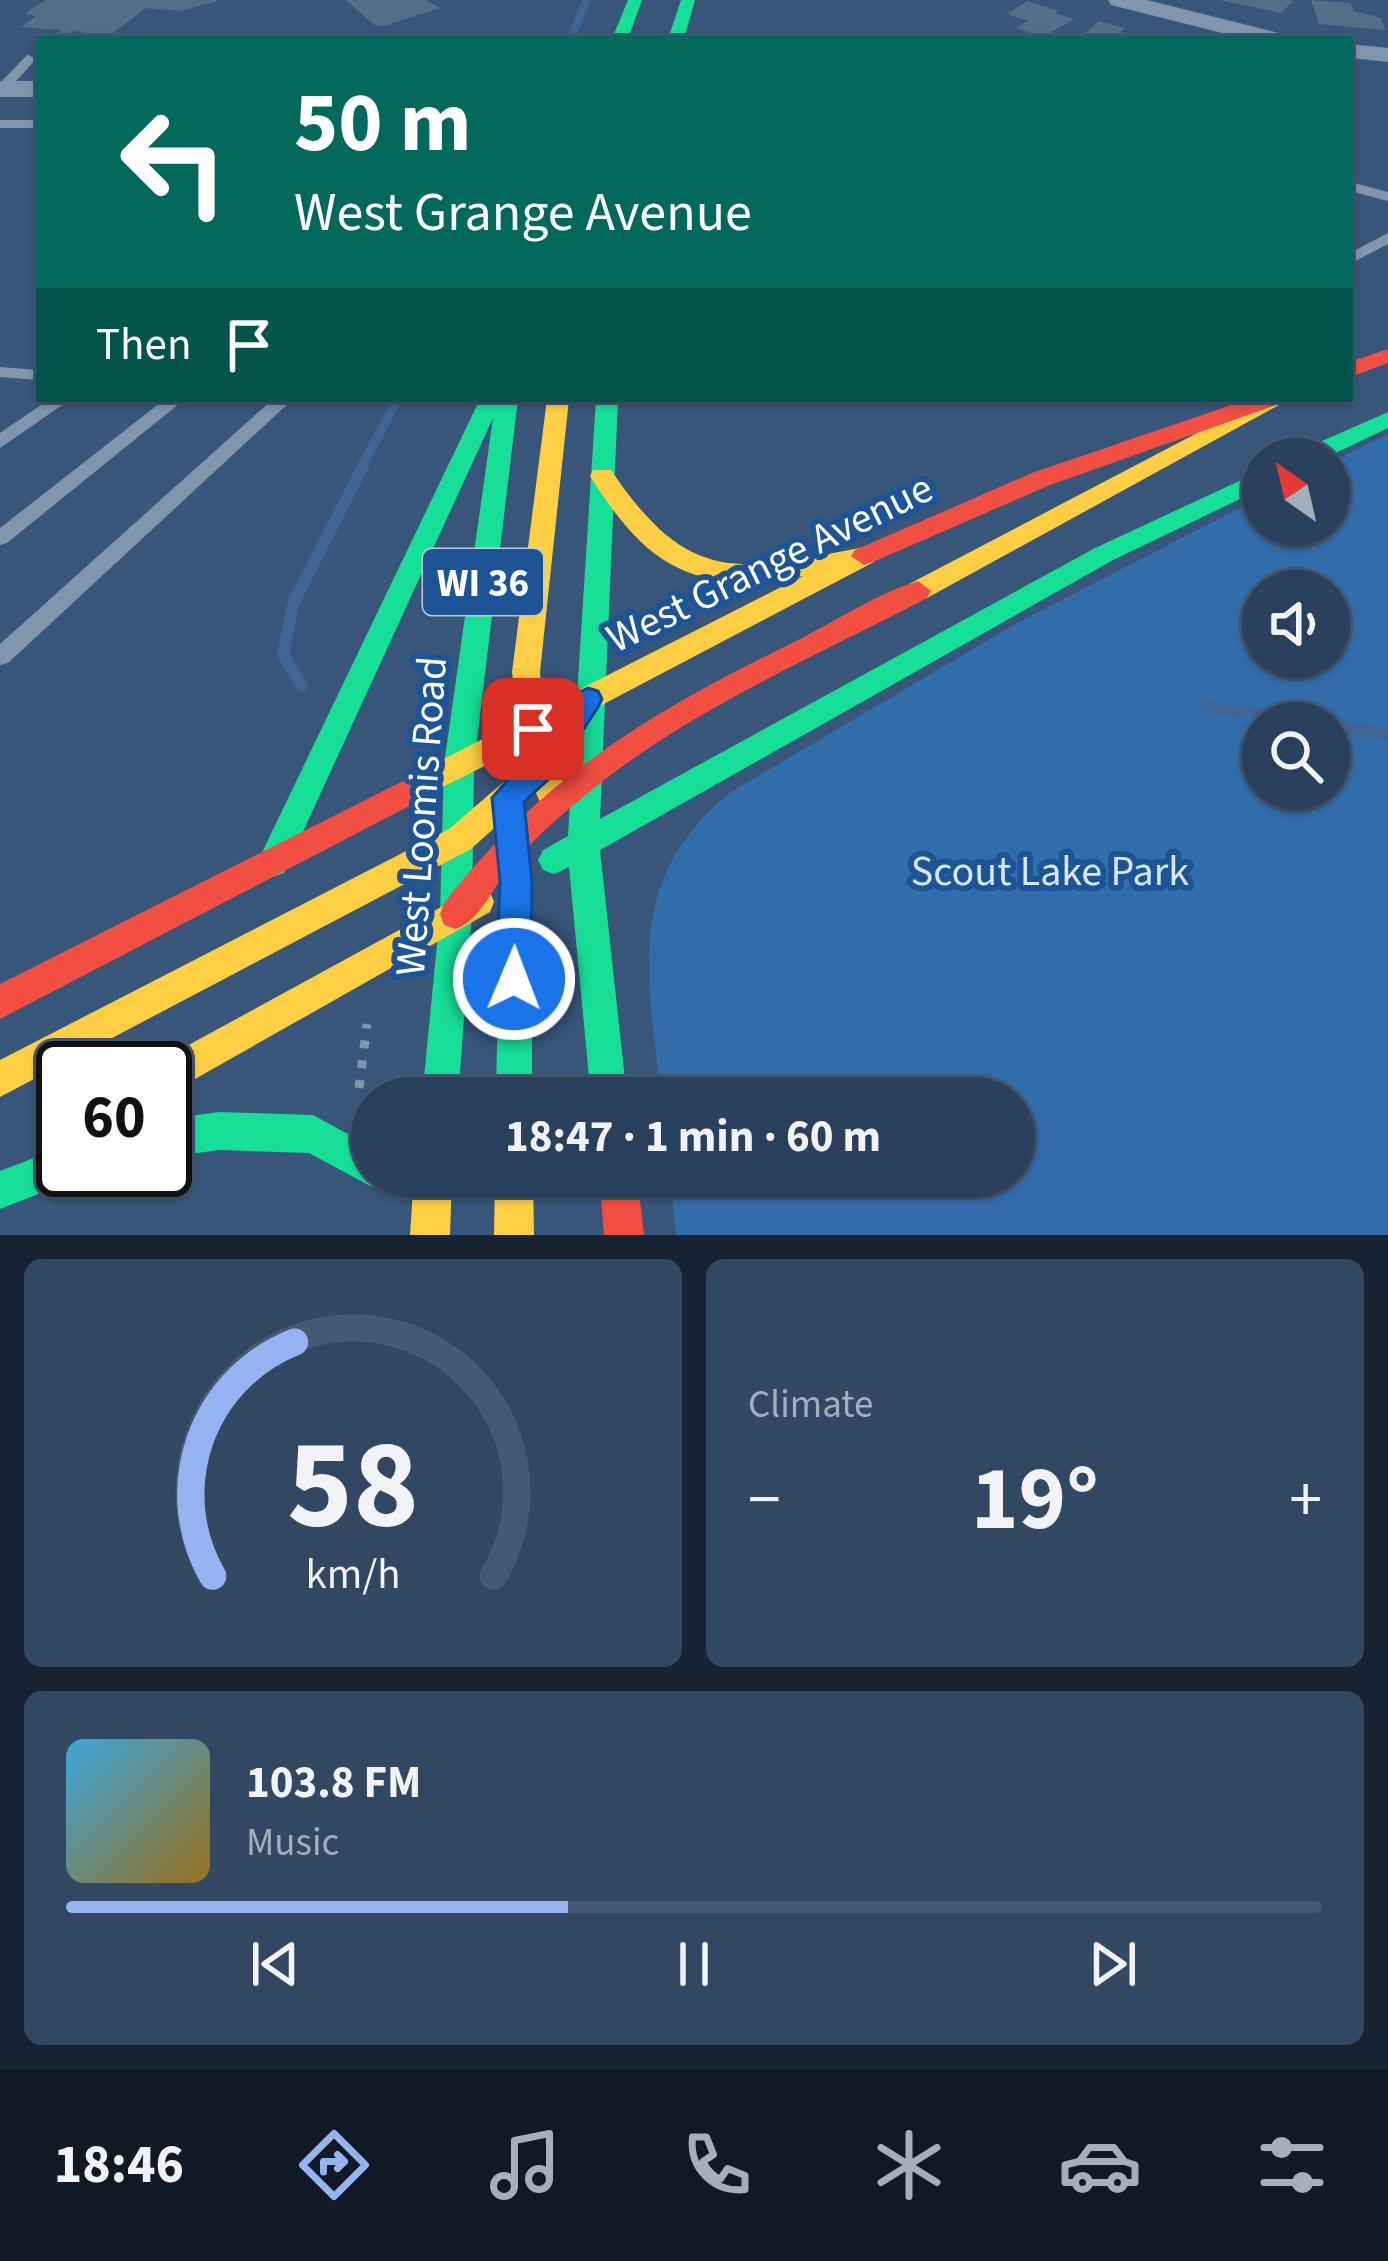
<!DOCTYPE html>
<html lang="en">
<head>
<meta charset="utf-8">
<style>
	body { margin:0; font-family:"Source Sans 3",sans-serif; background:#314762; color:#f1f3f6; height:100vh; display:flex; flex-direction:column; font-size:45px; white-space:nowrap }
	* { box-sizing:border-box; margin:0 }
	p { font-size:39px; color:#a5afbb }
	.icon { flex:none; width:66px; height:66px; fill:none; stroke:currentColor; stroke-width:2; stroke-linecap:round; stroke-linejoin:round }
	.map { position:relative; height:1235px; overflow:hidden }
	.details { display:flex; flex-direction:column; gap:24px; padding:24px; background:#172333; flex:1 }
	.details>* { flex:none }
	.guide { position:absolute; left:36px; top:36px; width:1317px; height:366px; border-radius:0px; box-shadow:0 3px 9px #0004,0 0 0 3px #455972; background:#00695c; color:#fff; overflow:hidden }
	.needle { width:78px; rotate:326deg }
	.buttons { position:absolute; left:1242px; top:438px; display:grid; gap:24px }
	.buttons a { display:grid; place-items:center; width:108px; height:108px; border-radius:50%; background:#29405c; box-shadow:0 3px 9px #0004,0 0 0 3px #455972; font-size:60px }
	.speed { position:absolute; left:36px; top:1041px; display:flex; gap:24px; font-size:60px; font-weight:700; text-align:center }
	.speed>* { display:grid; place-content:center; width:156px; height:156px; border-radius:50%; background:#29405c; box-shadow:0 3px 9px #0004,0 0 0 3px #455972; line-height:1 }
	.speed .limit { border:6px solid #111; border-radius:18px; background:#fff; color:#111 }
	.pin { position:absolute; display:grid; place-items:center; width:102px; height:102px; color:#fff; margin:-51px; border-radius:24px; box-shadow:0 6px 18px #0006 }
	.me { position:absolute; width:132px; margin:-66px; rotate:1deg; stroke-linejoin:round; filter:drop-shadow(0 0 9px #0008) }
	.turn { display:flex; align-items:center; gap:42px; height:252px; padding:0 60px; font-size:54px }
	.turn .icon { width:156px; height:156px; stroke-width:2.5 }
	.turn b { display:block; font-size:84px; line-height:102px }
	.then { display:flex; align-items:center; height:114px; padding:0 60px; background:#0003; gap:24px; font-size:45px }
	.big { font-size:90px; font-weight:700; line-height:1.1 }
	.details .tile { flex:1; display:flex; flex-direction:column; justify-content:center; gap:18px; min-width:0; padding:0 42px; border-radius:18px; background:#314762 }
	.details .dial { align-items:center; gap:0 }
	.dial svg { height:312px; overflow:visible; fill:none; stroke:#455972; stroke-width:7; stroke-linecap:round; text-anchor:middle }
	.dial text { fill:#f1f3f6; stroke:none }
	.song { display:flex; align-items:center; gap:36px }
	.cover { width:144px; height:144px; border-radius:18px; background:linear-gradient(135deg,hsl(200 70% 55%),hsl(40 70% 35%)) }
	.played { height:12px; border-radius:6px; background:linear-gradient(90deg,#95b2f1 40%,#455972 40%) }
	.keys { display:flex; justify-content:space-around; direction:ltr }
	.heat { display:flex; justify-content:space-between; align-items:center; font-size:66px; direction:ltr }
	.details .tiles { flex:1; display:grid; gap:24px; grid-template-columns:1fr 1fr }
	.tile:last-child { grid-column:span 2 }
	.trip { position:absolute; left:351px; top:1077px; width:684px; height:120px; border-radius:60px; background:#29405c; box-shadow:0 3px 9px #0004,0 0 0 3px #455972; font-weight:700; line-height:120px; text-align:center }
	.dock { display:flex; height:192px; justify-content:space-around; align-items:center; background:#101a25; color:#a5afbb }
	.dock .icon { width:84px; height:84px }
	.dock .active { color:#95b2f1 }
	.dock b { font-size:54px; color:#f1f3f6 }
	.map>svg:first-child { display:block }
</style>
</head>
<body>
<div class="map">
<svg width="1388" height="1235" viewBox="0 0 1388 1235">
	<rect width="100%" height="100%" fill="#37567a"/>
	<path fill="#316cab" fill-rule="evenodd" d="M1388 434V1235H676L670 1176H1014V1098H661C648 976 623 880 731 792L1019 622 1263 496V525H1329V463ZM1263 591H1329V657H1263ZM1263 723H1329V789H1263Z"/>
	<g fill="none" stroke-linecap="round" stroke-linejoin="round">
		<path stroke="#3e6593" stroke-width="8" d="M570 39 587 0"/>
		<path stroke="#3e6593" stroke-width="9" d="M361 469 397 399"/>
		<path stroke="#3e6593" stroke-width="12" d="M302 686 283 654 294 601 363 466
			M1207 706 1317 723
			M1329 725 1388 734"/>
	</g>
	<path fill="#546d89" d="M46 0H216V2L179 11 146 8 109 36 73 31 63 39H48L61 30 21 27 36 16 26 14 28 11Z
		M346 0H426L440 8 383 26 374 25Z
		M1219 0H1288L1293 1 1281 13Z
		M1311 0 1350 3 1354 11 1381 18 1385 30 1319 24Z
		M1028 1 1059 11 1055 13 1074 19 1043 37 1016 28 1028 21 1006 14Z
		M1099 21 1125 28 1121 32 1143 39H1078Z"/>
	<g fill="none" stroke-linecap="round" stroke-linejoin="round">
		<path stroke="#8196ad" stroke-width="9" stroke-dasharray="8 12" stroke-linecap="butt" d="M359 1088 367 1024"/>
		<path fill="#8196ad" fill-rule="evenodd" d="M27 55 37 58 6 92 0 93V83Z
			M0 120H39V128H0Z
			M1350 182 1388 192V201L1350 191Z
			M1388 233V244L1350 264V253Z
			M0 367 39 370V380L0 377Z
			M50 399H71L0 448V433Z
			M165 399H185L7 543 0 545V528Z
			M273 399H293L8 663 0 665V644Z"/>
		<path fill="#8196ad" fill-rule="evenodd" d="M1108 0H1147L1283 34 1287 39H1246L1111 5Z
			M1350 44 1388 48V62L1350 58Z
			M0 81H39V97H0Z"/>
		<path fill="#16e098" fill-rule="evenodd" d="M628 0H642L628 39H612Z
			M681 0H695L684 39H668Z
			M480 399H518L474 765 472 914 458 1098H422L440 914 444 765 493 418 284 873 273 877 262 873 257 863Z
			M596 399H618L600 819 1095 548 1263 470V488L1113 560 600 850 627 1098H591L569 867 554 874 543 870 538 860 543 850 568 836Z
			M1388 412V428L1323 459H1291L1295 453Z
			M509 801 520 805 524 814 532 881V1098H496L500 881 494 814 498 805Z
			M220 1112 313 1115 372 1147V1176H388L372 1187 309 1153 220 1150 165 1157V1119Z
			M63 1147V1170H80L76 1179 0 1209V1171Z"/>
		<path fill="#ffcf43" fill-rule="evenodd" d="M547 399H569L540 672 543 708 803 576C692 594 648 568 590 476L593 470H611C689 586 738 572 864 547L878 556 874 562 598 707 559 766 566 793 562 802 551 806 540 802 535 791 471 849 0 1097V1060L449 829 528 761 524 746 427 795 416 791 412 782 416 773 518 721 512 672Z
			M1262 399H1290L927 598 918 601 905 591 909 584Z
			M478 887 490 892 494 902 490 912 165 1096V1068L152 1065Z
			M414 1176H452L450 1235H410Z
			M495 1176H533L534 1235H494Z"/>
		<path fill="#f24e42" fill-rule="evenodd" d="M1388 349V363L1350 377V362Z
			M1249 399H1282L1279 404 1050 485 873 562 864 565 851 556 855 550 1032 473Z
			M918 581 931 591 927 598C822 653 708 702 612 774 576 802 539 832 510 867 493 887 480 920 456 929L444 925 440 914 444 903C545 773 657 709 802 638 839 619 878 593 918 581Z
			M427 769 438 773 442 782 438 791 0 1019V984Z
			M599 1176H637L644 1235H604Z"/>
	</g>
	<path fill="#1a73e8" stroke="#114b97" stroke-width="3" d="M588 688 598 691 602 699 598 707 554 774 524 802 532 881 531 979 526 990 514 995 501 990 496 979 500 881 492 798 547 735 533 741 523 737 518 729 523 720Z"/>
	<g text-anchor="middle" stroke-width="12" stroke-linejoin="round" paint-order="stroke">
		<rect fill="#1c5495" stroke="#bbccdf" stroke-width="3" x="423" y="549" width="120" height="66" rx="9"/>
		<g font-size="39" font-weight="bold" fill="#fff">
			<text x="483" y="596">WI 36</text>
		</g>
		<g font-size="42" fill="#fff" stroke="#1c5495">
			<text transform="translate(769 562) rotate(-26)" y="15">West Grange Avenue</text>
			<text transform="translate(420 816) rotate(-86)" y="15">West Loomis Road</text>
		</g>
		<g font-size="42" fill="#d6e8fb" stroke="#1c5495">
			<text x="1050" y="885">Scout Lake Park</text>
		</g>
	</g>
</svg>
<div class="buttons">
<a><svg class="needle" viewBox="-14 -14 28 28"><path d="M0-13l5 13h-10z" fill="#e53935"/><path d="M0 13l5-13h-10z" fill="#a5afbb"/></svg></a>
<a><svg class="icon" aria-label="sound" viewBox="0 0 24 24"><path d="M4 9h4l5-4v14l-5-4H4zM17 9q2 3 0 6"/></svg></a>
<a><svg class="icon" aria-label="search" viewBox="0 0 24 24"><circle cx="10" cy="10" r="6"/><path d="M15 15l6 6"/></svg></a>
</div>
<div class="speed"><div class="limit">60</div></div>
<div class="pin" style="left:533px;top:729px;background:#d93025"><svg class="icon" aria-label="arrive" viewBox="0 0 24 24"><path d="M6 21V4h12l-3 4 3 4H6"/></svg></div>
<svg class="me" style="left:514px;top:979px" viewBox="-20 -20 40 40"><circle r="17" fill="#1a73e8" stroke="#fff" stroke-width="3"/><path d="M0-11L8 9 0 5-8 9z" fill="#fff"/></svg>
<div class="trip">18:47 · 1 min · 60 m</div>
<div class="guide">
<div class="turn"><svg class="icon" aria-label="left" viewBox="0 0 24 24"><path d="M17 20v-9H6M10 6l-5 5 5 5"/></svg><div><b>50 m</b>West Grange Avenue</div></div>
<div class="then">Then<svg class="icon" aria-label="arrive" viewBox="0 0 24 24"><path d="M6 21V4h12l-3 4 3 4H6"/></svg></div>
</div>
</div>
<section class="details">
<div class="tiles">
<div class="tile dial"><svg viewBox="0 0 100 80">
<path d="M14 69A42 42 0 1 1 86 69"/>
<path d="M14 69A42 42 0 0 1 35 9" stroke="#95b2f1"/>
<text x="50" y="56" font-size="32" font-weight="700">58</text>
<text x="50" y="72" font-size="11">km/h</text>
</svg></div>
<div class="tile"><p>Climate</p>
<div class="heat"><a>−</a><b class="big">19°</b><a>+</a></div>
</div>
<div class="tile">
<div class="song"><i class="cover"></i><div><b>103.8 FM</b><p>Music</p></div></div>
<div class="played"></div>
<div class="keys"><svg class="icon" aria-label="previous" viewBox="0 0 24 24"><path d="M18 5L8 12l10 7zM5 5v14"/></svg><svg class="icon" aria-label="pause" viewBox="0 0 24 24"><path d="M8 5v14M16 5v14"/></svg><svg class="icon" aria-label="next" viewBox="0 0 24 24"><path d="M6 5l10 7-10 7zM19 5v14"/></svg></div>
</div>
</div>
</section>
<nav class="dock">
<b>18:46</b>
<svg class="icon active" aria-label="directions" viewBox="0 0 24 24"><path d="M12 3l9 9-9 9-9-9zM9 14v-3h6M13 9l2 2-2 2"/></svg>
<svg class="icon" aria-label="music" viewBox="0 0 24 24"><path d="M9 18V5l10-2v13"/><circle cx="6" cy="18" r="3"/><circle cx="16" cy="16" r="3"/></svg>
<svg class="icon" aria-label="phone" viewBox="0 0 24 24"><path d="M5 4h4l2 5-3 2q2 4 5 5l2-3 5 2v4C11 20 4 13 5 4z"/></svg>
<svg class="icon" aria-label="climate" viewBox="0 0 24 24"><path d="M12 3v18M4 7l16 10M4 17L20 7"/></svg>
<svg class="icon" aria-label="car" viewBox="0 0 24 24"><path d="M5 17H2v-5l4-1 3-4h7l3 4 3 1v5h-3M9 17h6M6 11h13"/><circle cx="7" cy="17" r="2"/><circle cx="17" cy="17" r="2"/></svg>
<svg class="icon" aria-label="filters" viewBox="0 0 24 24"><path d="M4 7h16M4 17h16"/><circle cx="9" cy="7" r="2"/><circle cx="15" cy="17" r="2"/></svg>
</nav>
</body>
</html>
